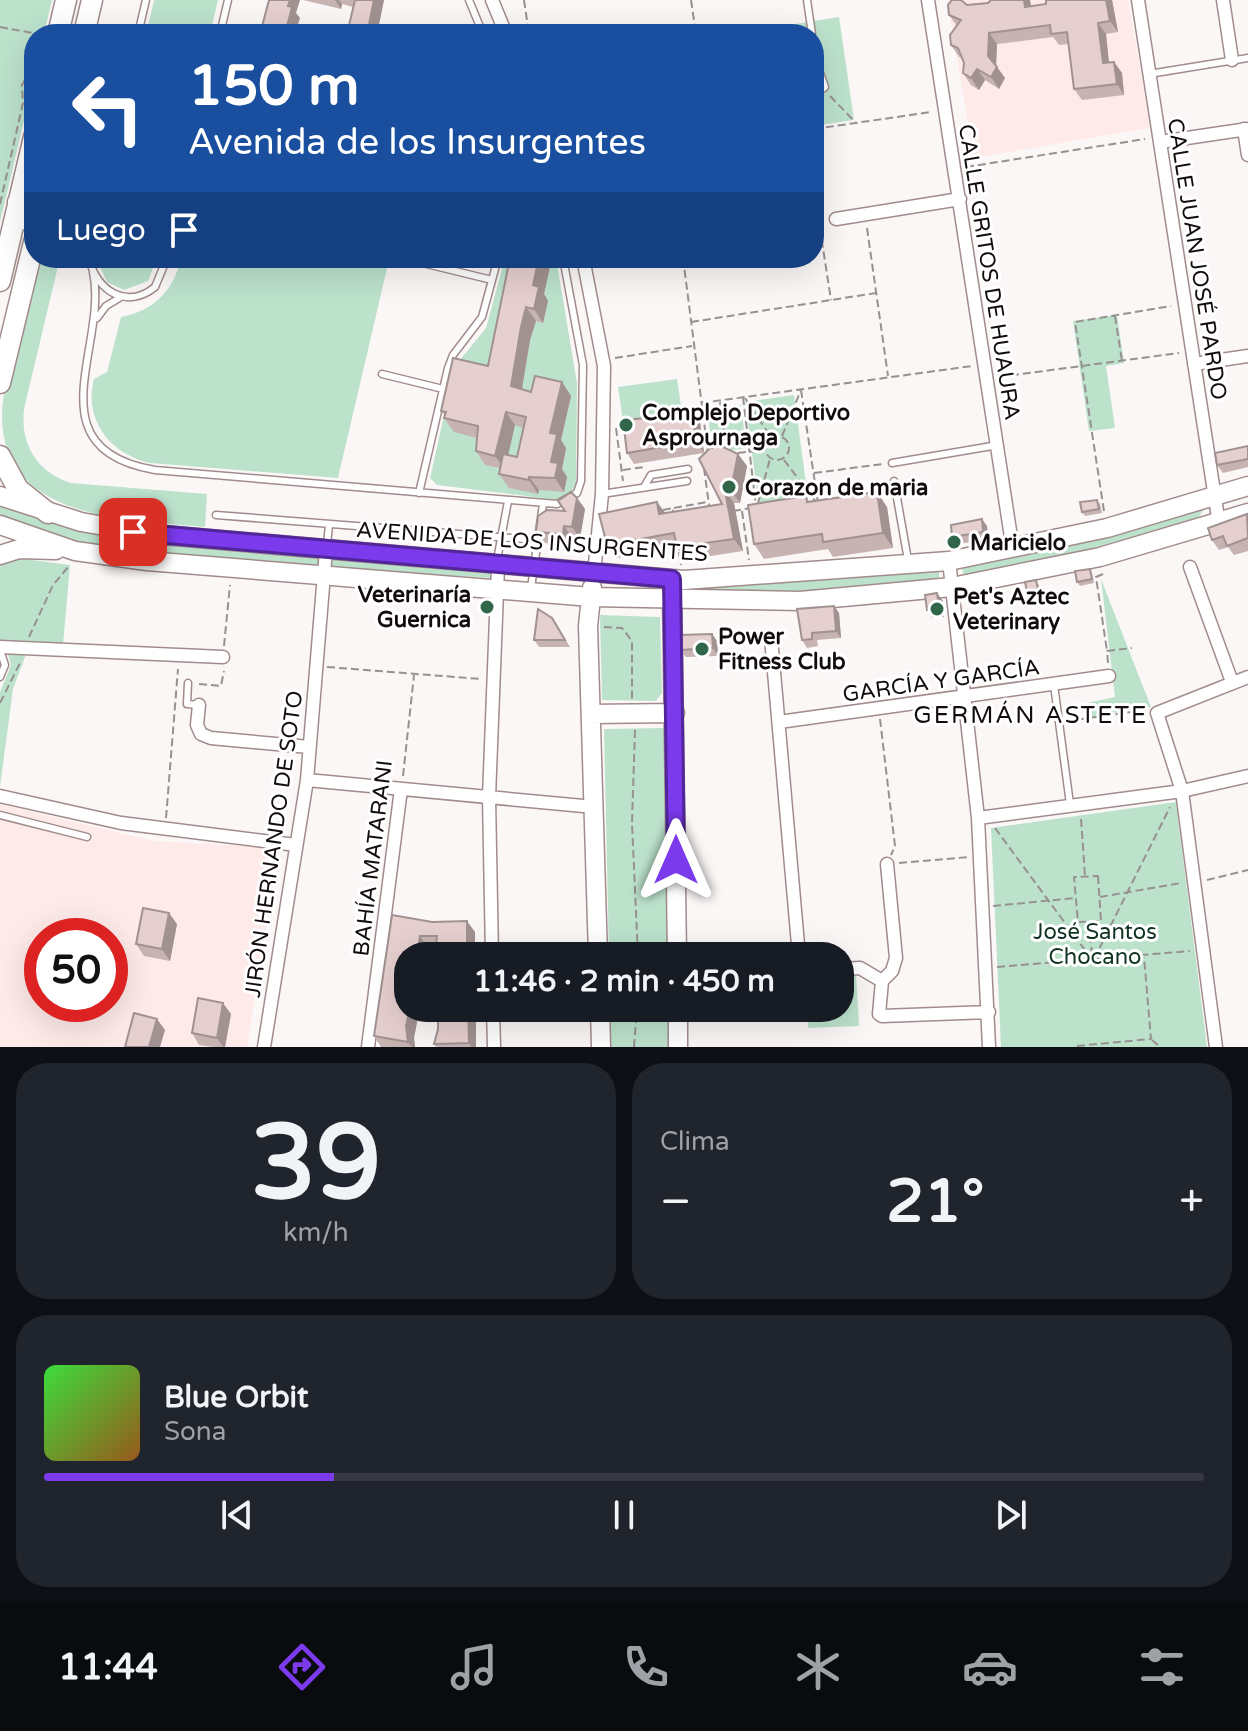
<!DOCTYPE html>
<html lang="es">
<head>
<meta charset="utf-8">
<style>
	body { margin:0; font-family:"Varela Round",sans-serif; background:#20242c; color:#f1f3f6; height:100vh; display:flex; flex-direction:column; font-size:30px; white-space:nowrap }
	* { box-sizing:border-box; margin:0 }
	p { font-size:26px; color:#9ea1a6 }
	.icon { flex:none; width:44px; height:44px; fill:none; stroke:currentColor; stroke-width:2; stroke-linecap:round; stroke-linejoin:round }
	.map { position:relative; height:1047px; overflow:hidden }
	.details { display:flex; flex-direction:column; gap:16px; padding:16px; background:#0d0f14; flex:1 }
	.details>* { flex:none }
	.hud { position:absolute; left:24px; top:24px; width:800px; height:244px; border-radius:32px; box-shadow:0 8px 32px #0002; background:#1a4fa0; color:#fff; overflow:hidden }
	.speed { position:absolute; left:24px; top:918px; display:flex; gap:16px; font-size:40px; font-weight:700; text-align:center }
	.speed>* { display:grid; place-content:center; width:104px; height:104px; border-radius:50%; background:#171b24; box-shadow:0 8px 32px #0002; line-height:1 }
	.speed .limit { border:12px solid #d22; background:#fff; color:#111 }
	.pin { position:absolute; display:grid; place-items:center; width:68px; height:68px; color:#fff; margin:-34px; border-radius:16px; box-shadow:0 4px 12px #0006 }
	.me { position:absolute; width:88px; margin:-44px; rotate:0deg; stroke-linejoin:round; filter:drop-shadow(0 0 6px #0008) }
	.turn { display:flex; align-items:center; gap:28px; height:168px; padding:0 32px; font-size:36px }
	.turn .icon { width:104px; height:104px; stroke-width:2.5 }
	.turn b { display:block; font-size:56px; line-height:68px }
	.then { display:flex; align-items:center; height:76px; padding:0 32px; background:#0003; gap:16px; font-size:30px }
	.big { font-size:60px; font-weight:700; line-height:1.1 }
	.details .card { flex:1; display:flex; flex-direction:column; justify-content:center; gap:12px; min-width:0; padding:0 28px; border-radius:32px; background:#20242c }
	.details .dial { align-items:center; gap:0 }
	.dial b { font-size:104px; line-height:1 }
	.song { display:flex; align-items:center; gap:24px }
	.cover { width:96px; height:96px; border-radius:12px; background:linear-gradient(135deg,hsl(120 70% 55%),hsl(30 70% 35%)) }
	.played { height:8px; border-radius:4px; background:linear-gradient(90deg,#7c3aed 25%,#363941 25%) }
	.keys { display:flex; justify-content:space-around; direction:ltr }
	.heat { display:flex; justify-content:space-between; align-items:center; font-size:44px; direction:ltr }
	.details .tiles { flex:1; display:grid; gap:16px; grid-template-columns:1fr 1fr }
	.card:last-child { grid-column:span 2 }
	.trip { position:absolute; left:394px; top:942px; width:460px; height:80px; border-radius:32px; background:#171b24; box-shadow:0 8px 32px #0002; font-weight:700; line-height:80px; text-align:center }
	.menu { display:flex; height:128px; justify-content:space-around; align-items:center; background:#090b0e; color:#9ea1a6 }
	.menu .icon { width:56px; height:56px }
	.menu .selected { color:#7c3aed }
	.menu b { font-size:36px; color:#f1f3f6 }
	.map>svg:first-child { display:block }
</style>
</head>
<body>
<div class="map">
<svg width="1248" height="1047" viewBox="0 0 1248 1047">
	<rect width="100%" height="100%" fill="#fcf7f7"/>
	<path fill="#fdeae9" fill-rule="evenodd" d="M947 0H1128L1150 128 974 158Z
		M0 804 154 841 279 848 247 1047H0ZM42 936H110V1004H42Z"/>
	<path fill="#bce2cc" d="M0 0H52L44 34H34V78L0 222Z
		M154 0H218L210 34H146Z
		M839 17 854 120 814 126V34H778L777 27Z
		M38 258H60L24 409C20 444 37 472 71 483L207 494 205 527C130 520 0 521 2 413 5 366 26 305 38 258Z
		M96 258H157L148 281 124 290 107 282Z
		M181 258H367L388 264 338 478 150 463C111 455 83 420 94 379L107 372 121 317C154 311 174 290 181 258Z
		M505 258H556L577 383 576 483 570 494 558 500 437 485 430 478 455 366 486 328Z
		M1117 315 1124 363 1106 366 1115 428 1089 431 1073 321Z
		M677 379 683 419 624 428 618 387Z
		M794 395 809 505 760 512 745 402Z
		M741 405 746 448 713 453 707 409Z
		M0 502 79 529 492 571V578C354 569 213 567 76 541 50 536 25 525 0 516Z
		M1203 510 1199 517 1043 563 966 580 961 567Z
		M10 557 70 565 63 645 28 649 13 689 0 787V692L11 665 6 648 0 643V561Z
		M939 569V581L801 593 686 592V585L843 579Z
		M1101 579 1151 707 1087 717V703L1115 697Z
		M600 615 660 617 662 693 656 701 602 700Z
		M664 728 668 956H609L604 729Z
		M1176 802 1207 1047H1001L991 828Z
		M856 973 859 1026 808 1028V1008H840V975Z
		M610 1008H669L670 1047H611Z"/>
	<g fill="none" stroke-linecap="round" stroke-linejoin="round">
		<g stroke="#a18c8b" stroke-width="9">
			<path id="lane" d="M469 0 483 34
				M807 0 812 34
				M138 34 146 0
				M220 34 228 0
				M814 56 825 87 814 95
				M1149 74 1248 58
				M89 258C96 291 127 310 155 287L167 258
				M402 258 492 280
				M93 272C109 345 31 449 155 470L557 504 577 493 581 481 583 365 563 258
				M97 318 106 306 121 297
				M382 374 443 389
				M892 463 998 445
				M894 481 908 560
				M644 487 651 475 688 469
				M419 493 448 368 453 355 482 317 498 258
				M602 494 687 481
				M216 515 537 540
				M327 546 329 524
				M497 560 508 501
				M531 588 543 504
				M0 650 5 665 0 677
				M188 683 187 704 199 705
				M1054 685 1070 804
				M0 815 87 837"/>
		</g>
		<g stroke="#a18c8b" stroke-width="15">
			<path id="street" d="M492 0 506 34
				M928 0 1013 550
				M1138 0 1219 524
				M1223 0 1232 60
				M1244 129 1248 155
				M1160 142 1248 129
				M836 219 960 199
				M583 258 604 366 602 494 594 574
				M1194 364 1248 356
				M949 561 978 818 989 1047
				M1190 567 1232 682
				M771 638 799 956
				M0 647 223 657
				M199 705 197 725 201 734 211 738 309 747
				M779 722 1109 676
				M307 780 594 807
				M0 796 121 823 296 845
				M978 818 1182 791 1248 776
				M492 956 489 797 498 566
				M840 969 860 968 882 981
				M882 981 879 1014 882 1016 989 1012
				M882 981 892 971 896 958 887 864
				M493 1008 494 1047
				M264 1047 307 780 326 550
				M368 1047 401 789
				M1216 1047 1182 791 1157 713 1248 677"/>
		</g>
		<g stroke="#a18c8b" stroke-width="21">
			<path id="secondary" d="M0 496 81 522 151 534 684 580 949 561 1107 528 1248 486
				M0 525 75 551 147 561 591 597 800 601 952 587 1100 557 1248 513
				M0 555 19 549 56 550
				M592 588 588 626 598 956
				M672 590 677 956
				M591 714 675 713
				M600 1008 601 1047
				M678 1047V1008"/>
		</g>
		<g stroke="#a18c8b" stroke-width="23">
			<path id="primary" d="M58 34 66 0
				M84 34 92 0
				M18 202 23 219 34 220
				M0 281 34 137
				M0 383 34 242
				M0 456 18 489 48 513"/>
		</g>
		<path stroke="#979191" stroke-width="2" stroke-dasharray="8 4" stroke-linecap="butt" d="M524 0 529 34
			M691 0 696 34
			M0 27 38 34
			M830 96 856 123
			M814 129 931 112
			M966 167 1145 139
			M0 204 23 103 22 85 34 64
			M818 216 831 300
			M867 228 888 376
			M683 258 708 453
			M1115 316 1122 361
			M691 322 876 293
			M615 358 692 346
			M999 377 1179 353
			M801 390 818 503
			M743 397 756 506
			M745 398 770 436
			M720 402 727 451
			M701 403 972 366
			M616 428 623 481
			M765 448a12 12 0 1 1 24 0a12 12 0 1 1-24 0Z
			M782 436 801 390
			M738 453 765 450
			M784 460 816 502
			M704 468 709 505
			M623 470 644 467
			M814 473 883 464
			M758 503 770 459
			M674 508 707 502
			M663 510 673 508V512
			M733 511 751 508
			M742 511 749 560
			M1104 511 1075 322 1171 306
			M679 552 681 565
			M1103 574 1096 577 1107 651
			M604 627 622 628 632 641V699
			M29 637 53 585 69 566
			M224 646 230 585
			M1108 663 1107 651 1132 648
			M327 667 481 679
			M199 684 221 686 224 671
			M0 703 21 661
			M880 719 895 846 891 855
			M1068 721 1145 710
			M635 730 632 823 638 956
			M403 776 414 675
			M166 818 178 669
			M1081 819 1085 876
			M995 828 1093 961 1170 807
			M899 863 969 857
			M1098 876 1101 921 1078 922 1074 877Z
			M1207 880 1248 870
			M1100 897 1181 883
			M993 906 1075 898
			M1088 923 1093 960
			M997 967 1190 951
			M1152 1040 1160 1047
			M1077 1046 1151 1039 1144 957
			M634 1047 637 1008"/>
		<use href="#lane" stroke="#fff" stroke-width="6"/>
		<use href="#street" stroke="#fff" stroke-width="12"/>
		<use href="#secondary" stroke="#fff" stroke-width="18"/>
		<use href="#primary" stroke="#fff" stroke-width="20"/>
	</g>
	<path fill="#c6b3b2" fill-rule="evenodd" d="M303 0H384L377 34 353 7 342 4 341 9Z
		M991 0H1030L1031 6 1046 4V0H1112L1118 32 1106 34 1109 63 1114 62 1122 73 1124 95 1082 100 1074 89 1069 44 1059 45 1053 37 997 44 996 66 1005 78 999 89 985 80 979 90 971 85 963 73 964 63 962 58 959 57 951 45 957 26 949 15 967 5 988 3Z
		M510 258H547L546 260 550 266 544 294 548 301 543 323 536 321 530 340 522 389 531 392 562 382 571 396 561 440 566 448 562 469 567 477 564 492 539 490 538 494 509 488 499 474 500 468 485 465 476 451 477 438 454 432 444 418 445 416 441 411 488 366ZM515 425 523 428 517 457 508 455Z
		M692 410 700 422 704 453 634 464 627 453 661 417Z
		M1248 446V467L1223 473 1217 465Z
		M738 454 747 466 740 503H734L743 551 685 560 676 547 616 558 607 545 657 502 665 513 722 504 699 459Z
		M577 498 585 509 580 538 572 537 571 545 543 543 536 532 565 511Z
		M810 502 887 507 893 548 833 557 828 549 764 559 754 544Z
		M1100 503 1102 513 1085 516 1082 512Z
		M1248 515V551L1234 555 1228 547 1219 550 1212 540Z
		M987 526 988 540 957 544 952 537Z
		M1092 573 1094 583 1080 586 1077 582Z
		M1039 584 1041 598 1030 600 1028 596Z
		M943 601 944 617 932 618 927 610Z
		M834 606 839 613 841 638 817 640 818 646 807 648 802 640Z
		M552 618 557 625 570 647H539L534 640Z
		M712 634 717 641 718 656 686 657 680 650Z
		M392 915 475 932 436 947H427L414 1038 415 1047H381L374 1036Z
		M177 924 170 961 144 956 136 944Z
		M231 1014 225 1047H213L199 1045 192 1033Z
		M438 1029 476 1047H436L434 1044Z"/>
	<path fill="#a19291" d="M290 0H300L296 13 300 18 295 34H285Z
		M335 0H339L342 4 341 9Z
		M374 0H384L377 34H367Z
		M1024 0H1030L1033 18 1025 7Z
		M1106 0H1112L1118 32 1110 21Z
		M1098 23 1106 34 1110 74 1103 63Z
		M989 33 997 44 996 67 988 56Z
		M1114 62 1122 73 1124 95 1117 84Z
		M997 67 1005 78 999 89 991 77Z
		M977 69 985 80 979 90 971 78Z
		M539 258H547L546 260 550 266 544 294 548 301 543 323 534 309 533 285Z
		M526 307 536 321 530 340 520 400 511 386 521 327Z
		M562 382 571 396 561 440 566 448 562 469 567 477 564 492 555 478 551 462 550 433Z
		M692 410 700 422 704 453 696 441Z
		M506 412 515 425 505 469 495 456Z
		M738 454 747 466 740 503 731 490Z
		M529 477 539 490 538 494 529 480Z
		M725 491 734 503 743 551 734 539Z
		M877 492 887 507 893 548 883 533Z
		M577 498 585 509 580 538 572 527Z
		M657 502 666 514H659Z
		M982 519 987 526 988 540 983 532Z
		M564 526 572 537 571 545 563 534Z
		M937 593 943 601 944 617 939 609Z
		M834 606 839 613 841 638 836 631Z
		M712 634 717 641 718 656 713 648Z
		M169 913 177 924 170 961 162 949Z
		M467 921 475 932V956H467Z
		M420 936 427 947 426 956H417Z
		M223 1003 231 1014 225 1047H223L217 1038Z
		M410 1008H420L414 1038 415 1047H412L408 1042 406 1026Z
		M468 1008H476V1047H471L469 1043Z
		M157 1019 165 1030 160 1047H149Z"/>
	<path fill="#e6d0cf" stroke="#a19291" stroke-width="2" d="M269 0H290L288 6 292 7 285 34H260Z
		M355 0H374L367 34H347Z
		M952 0H961L967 5 988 3 991 0H1024L1025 7 1046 4V0H1106L1110 21 1098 23 1103 63 1114 62 1117 84 1074 89 1067 32 1051 34 1050 25 989 33 988 56 997 67 991 77 977 69 971 78 963 73 964 63 958 48 951 45 950 35 961 20 949 15 948 5Z
		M510 258H539L533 285 539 287 534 309 526 307 521 327 511 386 531 392 535 376 562 382 550 433 557 434 551 462 558 463 555 478 529 477V480L499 474 503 454 517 457 526 417 506 412 495 456 476 451 478 426 444 418 446 412 441 411 453 358 488 366Z
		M692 410 696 441 627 453 623 420 661 417 660 414Z
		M721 446 738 454 731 490 725 491 734 539 677 547 674 533 607 545 599 514 657 502 659 514 722 504 699 459 710 448Z
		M1248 446V459L1217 465 1215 453Z
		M571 492 577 498 572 527 564 526 563 534 536 532 538 516 547 510 565 511 558 501Z
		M877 492 883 533 823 542 822 534 754 544 748 505 806 496 807 502Z
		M1097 500 1099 509 1082 512 1080 502Z
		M1247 514 1248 538 1227 546 1223 536 1212 540 1208 528Z
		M982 519 983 532 952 537 951 525Z
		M1090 569 1092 579 1077 582 1075 571Z
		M1036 580 1039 594 1028 596 1025 582Z
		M937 593 939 609 927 610 925 595Z
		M834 606 836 631 812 633V639L802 640 797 609Z
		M538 609 552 618 565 640H534Z
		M712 634 713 648 680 650V635Z
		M143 908 169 913 162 949 136 944Z
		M392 915 432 922 467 921V956H435L437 936H420L417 956H408V1008H410L406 1026 408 1042 374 1036Z
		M198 998 223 1003 217 1038 192 1033Z
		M438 1008H468L469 1043 434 1044 438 1029Z
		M134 1013 157 1019 149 1047H125Z"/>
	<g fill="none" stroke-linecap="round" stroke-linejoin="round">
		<g stroke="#51269a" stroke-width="20">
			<path id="route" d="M133 532 672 579 676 860"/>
		</g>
		<use href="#route" stroke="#7c3aed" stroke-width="14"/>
	</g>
	<g fill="#32664b" stroke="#fff" stroke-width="3">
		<circle cx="626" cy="425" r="8"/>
		<circle cx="729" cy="487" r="8"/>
		<circle cx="954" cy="542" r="8"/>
		<circle cx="487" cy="607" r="8"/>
		<circle cx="937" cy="609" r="8"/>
		<circle cx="702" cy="649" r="8"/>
	</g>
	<g text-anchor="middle" stroke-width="6" stroke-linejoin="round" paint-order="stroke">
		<g font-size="22" fill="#130c0c" stroke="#fff">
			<text transform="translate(1198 259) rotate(81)" y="8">CALLE JUAN JOSÉ PARDO</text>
			<text transform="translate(990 272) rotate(81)" y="8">CALLE GRITOS DE HUAURA</text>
			<text transform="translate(532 541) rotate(4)" y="8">AVENIDA DE LOS INSURGENTES</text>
			<text transform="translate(941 680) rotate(-8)" y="8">GARCÍA Y GARCÍA</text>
			<text transform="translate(273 844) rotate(-82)" y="8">JIRÓN HERNANDO DE SOTO</text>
			<text transform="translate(372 858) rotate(-83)" y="8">BAHÍA MATARANI</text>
		</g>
		<g font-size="22" font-weight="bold" fill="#130c0c" stroke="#fff" text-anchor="start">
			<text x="642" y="420">Complejo Deportivo<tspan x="642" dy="25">Asprournaga</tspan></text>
			<text x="745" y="495">Corazon de maria</text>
			<text x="970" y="550">Maricielo</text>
			<text x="471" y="602" text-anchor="end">Veterinaría<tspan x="471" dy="25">Guernica</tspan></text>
			<text x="953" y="604">Pet's Aztec<tspan x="953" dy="25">Veterinary</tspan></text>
			<text x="718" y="644">Power<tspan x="718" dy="25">Fitness Club</tspan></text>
		</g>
		<g font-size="22" fill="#0f3221" stroke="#fff">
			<text x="1095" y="939">José Santos<tspan x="1095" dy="25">Chocano</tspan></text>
		</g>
		<g font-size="24" letter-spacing="2" fill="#130c0c" stroke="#fff">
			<text x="1031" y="723">GERMÁN ASTETE</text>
		</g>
	</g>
</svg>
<div class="speed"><div class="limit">50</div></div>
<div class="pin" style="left:133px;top:532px;background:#d93025"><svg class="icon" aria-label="arrive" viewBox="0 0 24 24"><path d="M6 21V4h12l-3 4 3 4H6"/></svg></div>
<svg class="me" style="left:676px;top:860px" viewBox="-20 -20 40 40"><path d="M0-17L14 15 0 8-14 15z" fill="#7c3aed" stroke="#fff" stroke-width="4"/></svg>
<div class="trip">11:46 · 2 min · 450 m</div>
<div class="hud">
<div class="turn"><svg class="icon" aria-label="left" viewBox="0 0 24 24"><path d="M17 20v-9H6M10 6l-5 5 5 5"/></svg><div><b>150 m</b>Avenida de los Insurgentes</div></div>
<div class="then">Luego<svg class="icon" aria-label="arrive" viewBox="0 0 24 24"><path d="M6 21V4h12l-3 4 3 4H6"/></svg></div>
</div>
</div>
<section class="details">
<div class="tiles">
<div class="card dial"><b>39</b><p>km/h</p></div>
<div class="card"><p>Clima</p>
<div class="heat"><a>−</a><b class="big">21°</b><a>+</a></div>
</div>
<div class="card">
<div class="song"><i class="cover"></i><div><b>Blue Orbit</b><p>Sona</p></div></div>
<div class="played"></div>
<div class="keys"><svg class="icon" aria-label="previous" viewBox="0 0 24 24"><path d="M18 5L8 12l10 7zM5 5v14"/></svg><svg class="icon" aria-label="pause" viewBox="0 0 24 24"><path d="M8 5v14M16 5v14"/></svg><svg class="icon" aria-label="next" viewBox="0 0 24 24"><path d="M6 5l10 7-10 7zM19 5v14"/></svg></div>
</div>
</div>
</section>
<nav class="menu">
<b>11:44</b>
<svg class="icon selected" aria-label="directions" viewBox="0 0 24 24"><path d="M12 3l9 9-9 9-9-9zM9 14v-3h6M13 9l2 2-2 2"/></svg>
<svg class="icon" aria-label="music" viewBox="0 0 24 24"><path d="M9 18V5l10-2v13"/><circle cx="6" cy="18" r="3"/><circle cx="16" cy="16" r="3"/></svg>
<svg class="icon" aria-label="phone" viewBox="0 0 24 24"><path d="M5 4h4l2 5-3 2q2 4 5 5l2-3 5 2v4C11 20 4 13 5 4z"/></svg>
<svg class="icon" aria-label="climate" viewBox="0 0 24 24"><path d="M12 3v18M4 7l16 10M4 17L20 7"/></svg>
<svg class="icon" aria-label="car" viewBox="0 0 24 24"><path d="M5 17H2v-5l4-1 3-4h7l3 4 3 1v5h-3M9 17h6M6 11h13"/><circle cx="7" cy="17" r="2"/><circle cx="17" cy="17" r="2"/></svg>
<svg class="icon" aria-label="filters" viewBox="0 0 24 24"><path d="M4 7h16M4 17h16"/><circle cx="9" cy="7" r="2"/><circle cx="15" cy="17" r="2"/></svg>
</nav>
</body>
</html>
